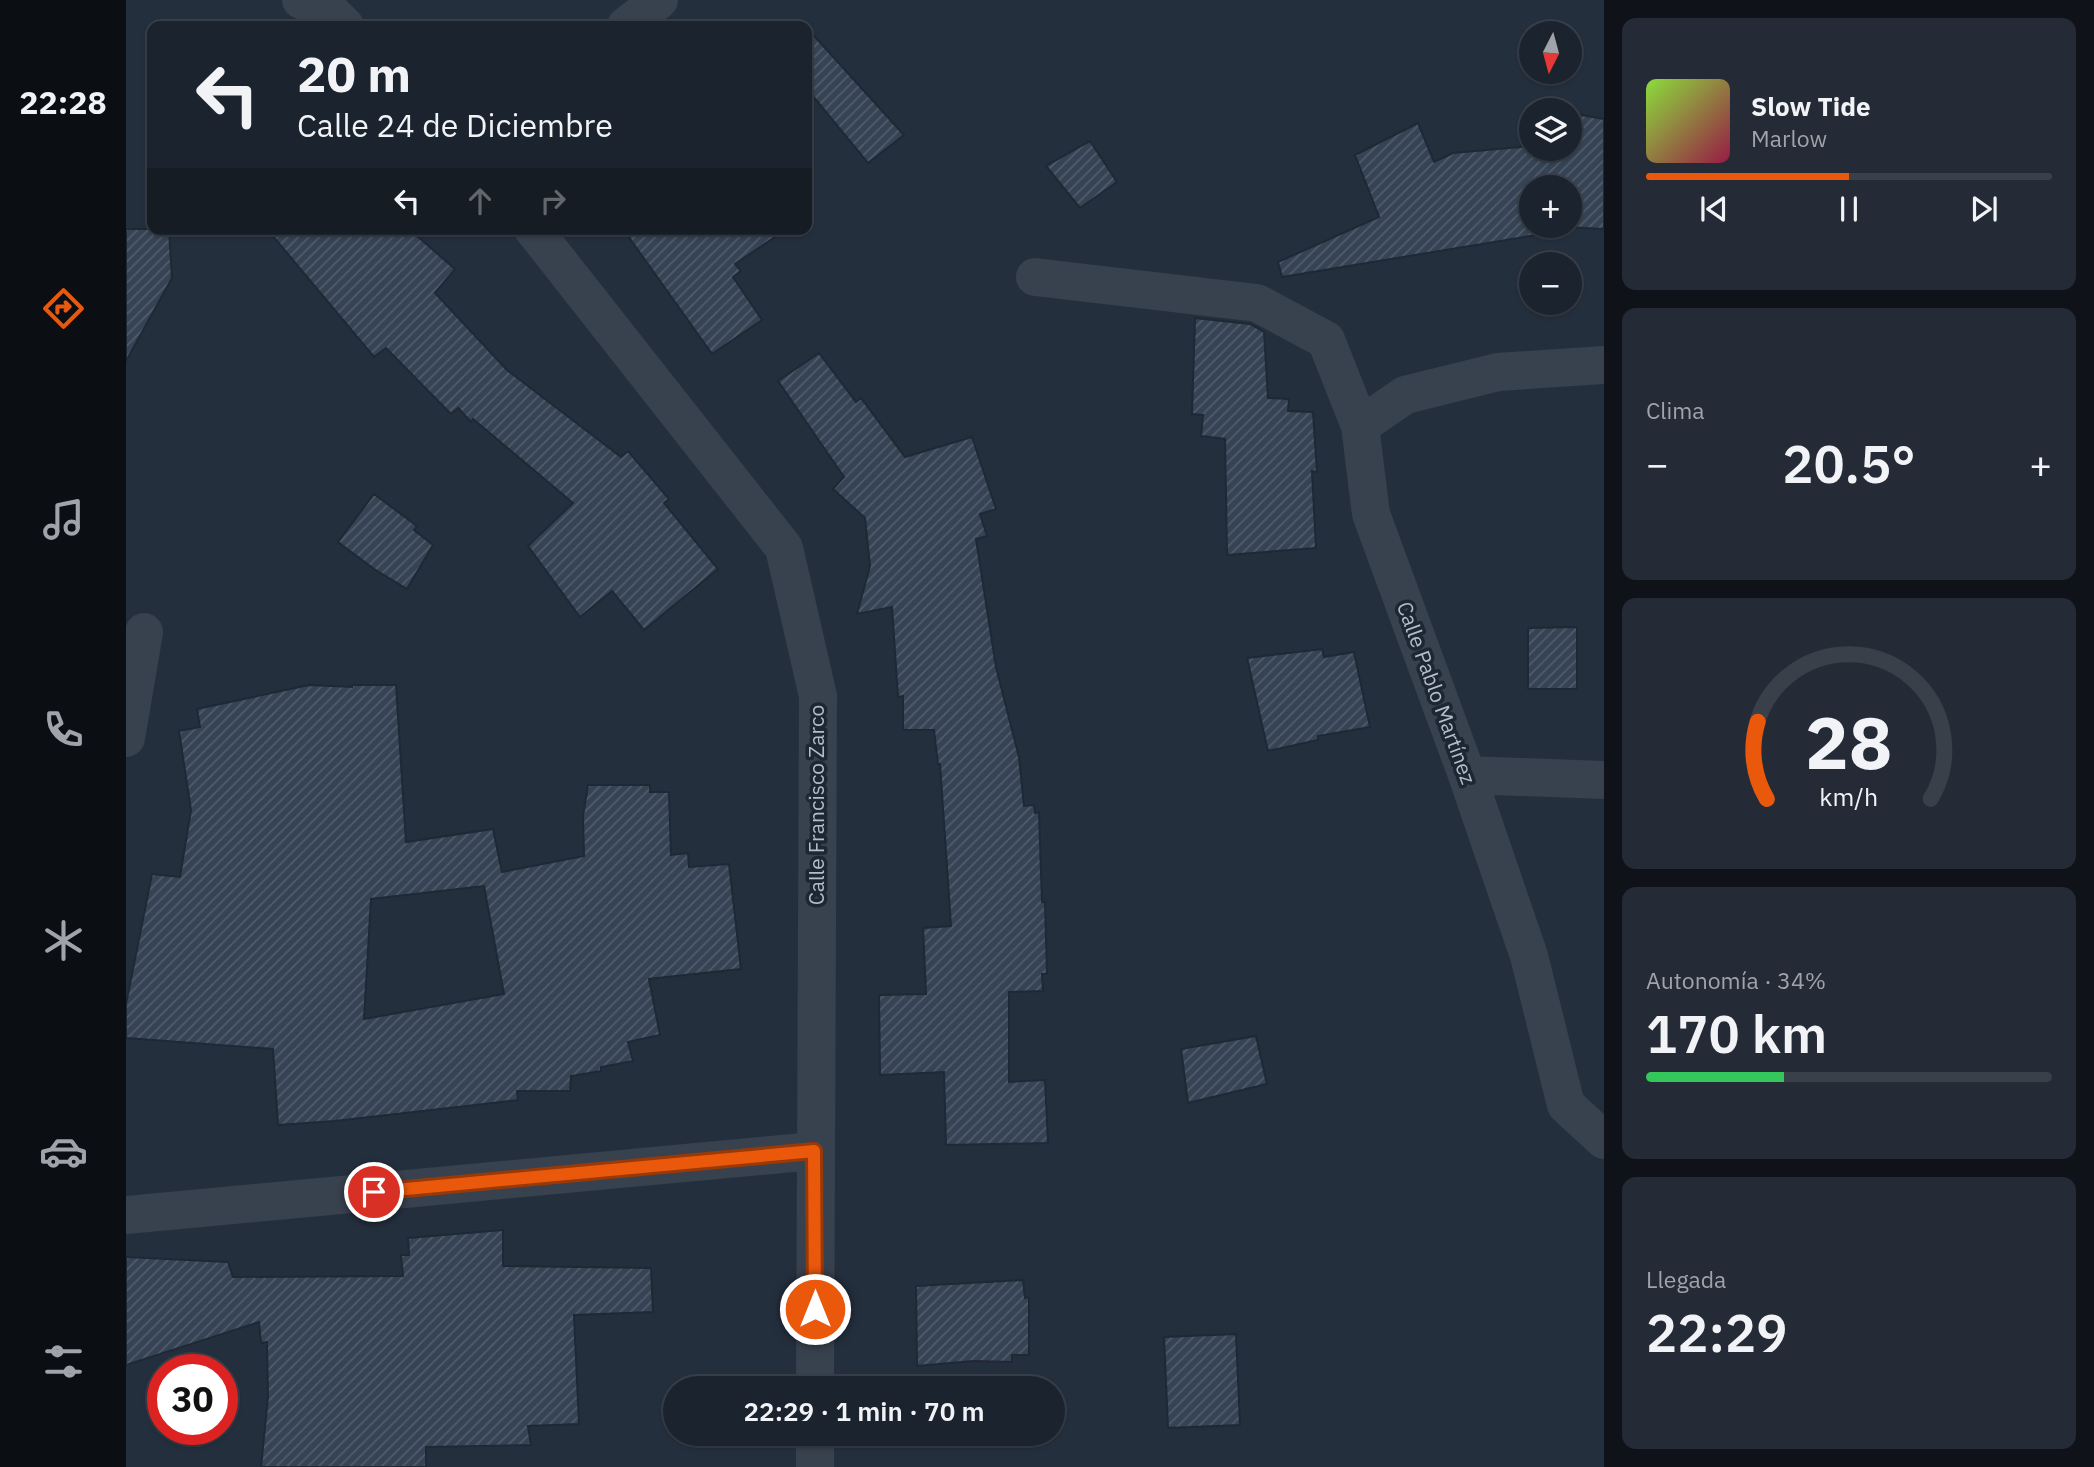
<!DOCTYPE html>
<html lang="es">
<head>
<meta charset="utf-8">
<style>
	body { margin:0; font-family:"IBM Plex Sans",sans-serif; background:#242b36; color:#f1f3f6; height:100vh; display:flex; flex-direction:column; font-size:26px; white-space:nowrap }
	* { box-sizing:border-box; margin:0 }
	p { font-size:23px; color:#a0a4aa }
	.icon { flex:none; width:38px; height:38px; fill:none; stroke:currentColor; stroke-width:2; stroke-linecap:round; stroke-linejoin:round }
	.map { position:relative; flex:1; overflow:hidden }
	.side { display:flex; flex-direction:column; gap:18px; padding:18px; background:#0f1319; width:490px }
	.side>* { flex:none }
	.guide { position:absolute; left:21px; top:21px; width:665px; height:214px; border-radius:14px; box-shadow:0 2px 5px #0004,0 0 0 2px #39404a; background:#1b232e; color:#f1f3f6; overflow:hidden }
	.needle { width:46px; rotate:186deg }
	.buttons { position:absolute; left:1393px; top:21px; display:grid; gap:14px }
	.buttons a { display:grid; place-items:center; width:63px; height:63px; border-radius:50%; background:#1b232e; box-shadow:0 2px 5px #0004,0 0 0 2px #39404a; font-size:35px }
	.speed { position:absolute; left:21px; top:1354px; display:flex; gap:14px; font-size:35px; font-weight:700; text-align:center }
	.speed>* { display:grid; place-content:center; width:91px; height:91px; border-radius:50%; background:#1b232e; box-shadow:0 2px 5px #0004,0 0 0 2px #39404a; line-height:1 }
	.speed .limit { border:10px solid #d22; background:#fff; color:#111 }
	.pin { position:absolute; display:grid; place-items:center; width:60px; height:60px; color:#fff; margin:-30px; border:4px solid #fff; border-radius:50%; box-shadow:0 2px 7px #0007 }
	.me { position:absolute; width:77px; margin:-38px; rotate:0deg; stroke-linejoin:round; filter:drop-shadow(0 0 5px #0008) }
	.turn { display:flex; align-items:center; gap:24px; height:147px; padding:0 35px; font-size:32px }
	.turn .icon { width:91px; height:91px; stroke-width:2.5 }
	.turn b { display:block; font-size:49px; line-height:60px }
	.lanes { display:flex; align-items:center; height:66px; padding:0 35px; background:#0003; justify-content:center; gap:35px; direction:ltr }
	.lanes .off { opacity:.35 }
	.big { font-size:52px; font-weight:600; line-height:1.1 }
	.side .widget { flex:1; display:flex; flex-direction:column; justify-content:center; gap:10px; min-width:0; padding:0 24px; border-radius:14px; background:#242b36 }
	.side .dial { align-items:center; gap:0 }
	.dial svg { height:182px; overflow:visible; fill:none; stroke:#39404a; stroke-width:7; stroke-linecap:round; text-anchor:middle }
	.dial text { fill:#f1f3f6; stroke:none }
	.song { display:flex; align-items:center; gap:21px }
	.cover { width:84px; height:84px; border-radius:10px; background:linear-gradient(135deg,hsl(90 70% 55%),hsl(340 70% 35%)) }
	.played { height:7px; border-radius:4px; background:linear-gradient(90deg,#ea580c 50%,#39404a 50%) }
	.keys { display:flex; justify-content:space-around; direction:ltr }
	.heat { display:flex; justify-content:space-between; align-items:center; font-size:38px; direction:ltr }
	.charge { height:10px; border-radius:5px; background:linear-gradient(90deg,#34c759 34%,#39404a 0) }
	.trip { position:absolute; left:537px; top:1376px; width:402px; height:70px; border-radius:35px; background:#1b232e; box-shadow:0 2px 5px #0004,0 0 0 2px #39404a; font-weight:600; line-height:70px; text-align:center }
	main { display:flex; flex:1; min-height:0 }
	.dock { display:flex; flex-direction:column; width:126px; justify-content:space-around; align-items:center; background:#0b0e12; color:#a0a4aa }
	.dock .icon { width:49px; height:49px }
	.dock .current { color:#ea580c }
	.dock b { font-size:32px; color:#f1f3f6 }
	.map>svg:first-child { display:block }
</style>
</head>
<body>
<main>
<nav class="dock">
<b>22:28</b>
<svg class="icon current" aria-label="directions" viewBox="0 0 24 24"><path d="M12 3l9 9-9 9-9-9zM9 14v-3h6M13 9l2 2-2 2"/></svg>
<svg class="icon" aria-label="music" viewBox="0 0 24 24"><path d="M9 18V5l10-2v13"/><circle cx="6" cy="18" r="3"/><circle cx="16" cy="16" r="3"/></svg>
<svg class="icon" aria-label="phone" viewBox="0 0 24 24"><path d="M5 4h4l2 5-3 2q2 4 5 5l2-3 5 2v4C11 20 4 13 5 4z"/></svg>
<svg class="icon" aria-label="climate" viewBox="0 0 24 24"><path d="M12 3v18M4 7l16 10M4 17L20 7"/></svg>
<svg class="icon" aria-label="car" viewBox="0 0 24 24"><path d="M5 17H2v-5l4-1 3-4h7l3 4 3 1v5h-3M9 17h6M6 11h13"/><circle cx="7" cy="17" r="2"/><circle cx="17" cy="17" r="2"/></svg>
<svg class="icon" aria-label="filters" viewBox="0 0 24 24"><path d="M4 7h16M4 17h16"/><circle cx="9" cy="7" r="2"/><circle cx="15" cy="17" r="2"/></svg>
</nav>
<div class="map">
<svg width="1478" height="1467" viewBox="0 0 1478 1467">
	<defs>
		<pattern id="building-hatch" width="6" height="6" patternUnits="userSpaceOnUse" patternTransform="scale(1.75)"><rect width="6" height="6" fill="#364354"/><path d="M-1 1l2-2M0 6l6-6M5 7l2-2" fill="none" stroke="#515c6b"/></pattern>
	</defs>
	<rect width="100%" height="100%" fill="#242f3e"/>
	<path fill="url(#building-hatch)" stroke="#1f2835" stroke-width="2" fill-rule="evenodd" d="M681 28 778 135 742 163 681 89Z
		M1444 113 1478 119V229L1421 226H1444V187H1405V226H1414L1416 234 1156 277 1152 262 1253 217 1229 155 1292 123 1308 162 1327 153 1405 146V149H1444Z
		M964 141 991 182 954 208 920 166Z
		M0 229H43L46 278 0 361Z
		M141 229H283L329 269 309 293 381 370 495 457 502 451 543 499 538 503 592 569 518 630 486 591 454 617 402 546 447 503 347 419 345 422 332 408 325 414 260 348 248 357Z
		M497 229H661L609 264 615 271 607 277 636 320 586 354Z
		M1069 318 1124 324 1138 332 1142 398 1163 399 1162 411 1187 412 1191 472 1186 471 1190 548 1101 555 1099 439 1075 436 1077 415 1066 414Z
		M693 353 730 402 735 398 779 457 846 437 870 509 854 514 861 536 850 539 870 667 893 757 898 806 908 805 909 813 913 812 916 902H919L921 974H916L917 991 883 992V1082L919 1080 922 1143 820 1145 818 1072 754 1075 753 995 800 994 797 928 825 926 814 764H812L808 730H777V696L772 697 766 607 731 614 744 566 739 518 707 489 718 477 652 381Z
		M248 494 291 526 288 530 307 545 281 589 248 569 212 542Z
		M1451 627V689H1402V628Z
		M1196 649 1198 657 1228 652 1244 727 1192 736V740L1142 751 1121 658Z
		M183 685 226 687V685H270L280 842 367 829 376 872 458 856 457 816 462 785H524V792H543L545 855 562 853 563 867 603 864 615 969 523 979 534 1035 502 1042 507 1061 475 1067V1071L445 1076 444 1091H391L392 1100 209 1121 152 1125 147 1049 0 1038V1004L26 874 54 877 65 810 53 731 74 727 71 709ZM358 886 378 994 238 1019 245 899Z
		M1130 1036 1141 1084 1062 1103 1055 1049Z
		M377 1230V1266L525 1268 527 1312 448 1315 453 1424 402 1426 405 1445 300 1447V1467H135L142 1397 141 1342 135 1343 133 1322 0 1365V1257L102 1262 107 1277 277 1276 275 1255H283L282 1238Z
		M897 1280 899 1298 903 1297V1355H886V1362L847 1361 791 1366 790 1286Z
		M1110 1334 1114 1425 1042 1428 1038 1337Z"/>
	<g fill="none" stroke-linecap="round" stroke-linejoin="round">
		<path stroke="#38414e" stroke-width="38" d="M175 0 205 12 219 26
			M500 26 533 0
			M407 229 658 548 692 696 689 1388
			M909 277 1131 303 1200 340 1234 426 1245 514 1341 775 1403 956 1440 1105 1478 1140
			M1234 426 1279 395 1372 372 1478 365
			M0 738 18 632
			M1341 775 1478 780
			M0 1215 688 1151
			M689 1433V1467"/>
	</g>
	<g fill="none" stroke-linecap="round" stroke-linejoin="round">
		<g stroke="#983908" stroke-width="18">
			<path id="route" d="M248 1192 688 1151 689 1309"/>
		</g>
		<use href="#route" stroke="#ea580c" stroke-width="12"/>
	</g>
	<g text-anchor="middle" stroke-width="7" stroke-linejoin="round" paint-order="stroke">
		<g font-size="21" fill="#b4bcc9" stroke="#1d2633">
			<text transform="translate(1310 693) rotate(70)" y="7">Calle Pablo Martínez</text>
			<text transform="translate(691 805) rotate(-90)" y="7">Calle Francisco Zarco</text>
		</g>
	</g>
</svg>
<div class="buttons">
<a><svg class="needle" viewBox="-14 -14 28 28"><path d="M0-13l5 13h-10z" fill="#e53935"/><path d="M0 13l5-13h-10z" fill="#a0a4aa"/></svg></a>
<a><svg class="icon" aria-label="layers" viewBox="0 0 24 24"><path d="M12 4l9 5-9 5-9-5zM3 14l9 5 9-5"/></svg></a>
<a>+</a>
<a>−</a>
</div>
<div class="speed"><div class="limit">30</div></div>
<div class="pin" style="left:248px;top:1192px;background:#d93025"><svg class="icon" aria-label="arrive" viewBox="0 0 24 24"><path d="M6 21V4h12l-3 4 3 4H6"/></svg></div>
<svg class="me" style="left:689px;top:1309px" viewBox="-20 -20 40 40"><circle r="17" fill="#ea580c" stroke="#fff" stroke-width="3"/><path d="M0-11L8 9 0 5-8 9z" fill="#fff"/></svg>
<div class="trip">22:29 · 1 min · 70 m</div>
<div class="guide">
<div class="turn"><svg class="icon" aria-label="left" viewBox="0 0 24 24"><path d="M17 20v-9H6M10 6l-5 5 5 5"/></svg><div><b>20 m</b>Calle 24 de Diciembre</div></div>
<div class="lanes"><svg class="icon" aria-label="left" viewBox="0 0 24 24"><path d="M17 20v-9H6M10 6l-5 5 5 5"/></svg><svg class="icon off" aria-label="ahead" viewBox="0 0 24 24"><path d="M12 20V5M6 11l6-6 6 6"/></svg><svg class="icon off" aria-label="right" viewBox="0 0 24 24"><path d="M7 20v-9h11M14 6l5 5-5 5"/></svg></div>
</div>
</div>
<section class="side">
<div class="widget">
<div class="song"><i class="cover"></i><div><b>Slow Tide</b><p>Marlow</p></div></div>
<div class="played"></div>
<div class="keys"><svg class="icon" aria-label="previous" viewBox="0 0 24 24"><path d="M18 5L8 12l10 7zM5 5v14"/></svg><svg class="icon" aria-label="pause" viewBox="0 0 24 24"><path d="M8 5v14M16 5v14"/></svg><svg class="icon" aria-label="next" viewBox="0 0 24 24"><path d="M6 5l10 7-10 7zM19 5v14"/></svg></div>
</div>
<div class="widget"><p>Clima</p>
<div class="heat"><a>−</a><b class="big">20.5°</b><a>+</a></div>
</div>
<div class="widget dial"><svg viewBox="0 0 100 80">
<path d="M14 69A42 42 0 1 1 86 69"/>
<path d="M14 69A42 42 0 0 1 10 35" stroke="#ea580c"/>
<text x="50" y="56" font-size="32" font-weight="700">28</text>
<text x="50" y="72" font-size="11">km/h</text>
</svg></div>
<div class="widget"><p>Autonomía · 34%</p><b class="big">170 km</b><div class="charge"></div></div>
<div class="widget"><p>Llegada</p><b class="big">22:29</b></div>
</section>
</main>
</body>
</html>
